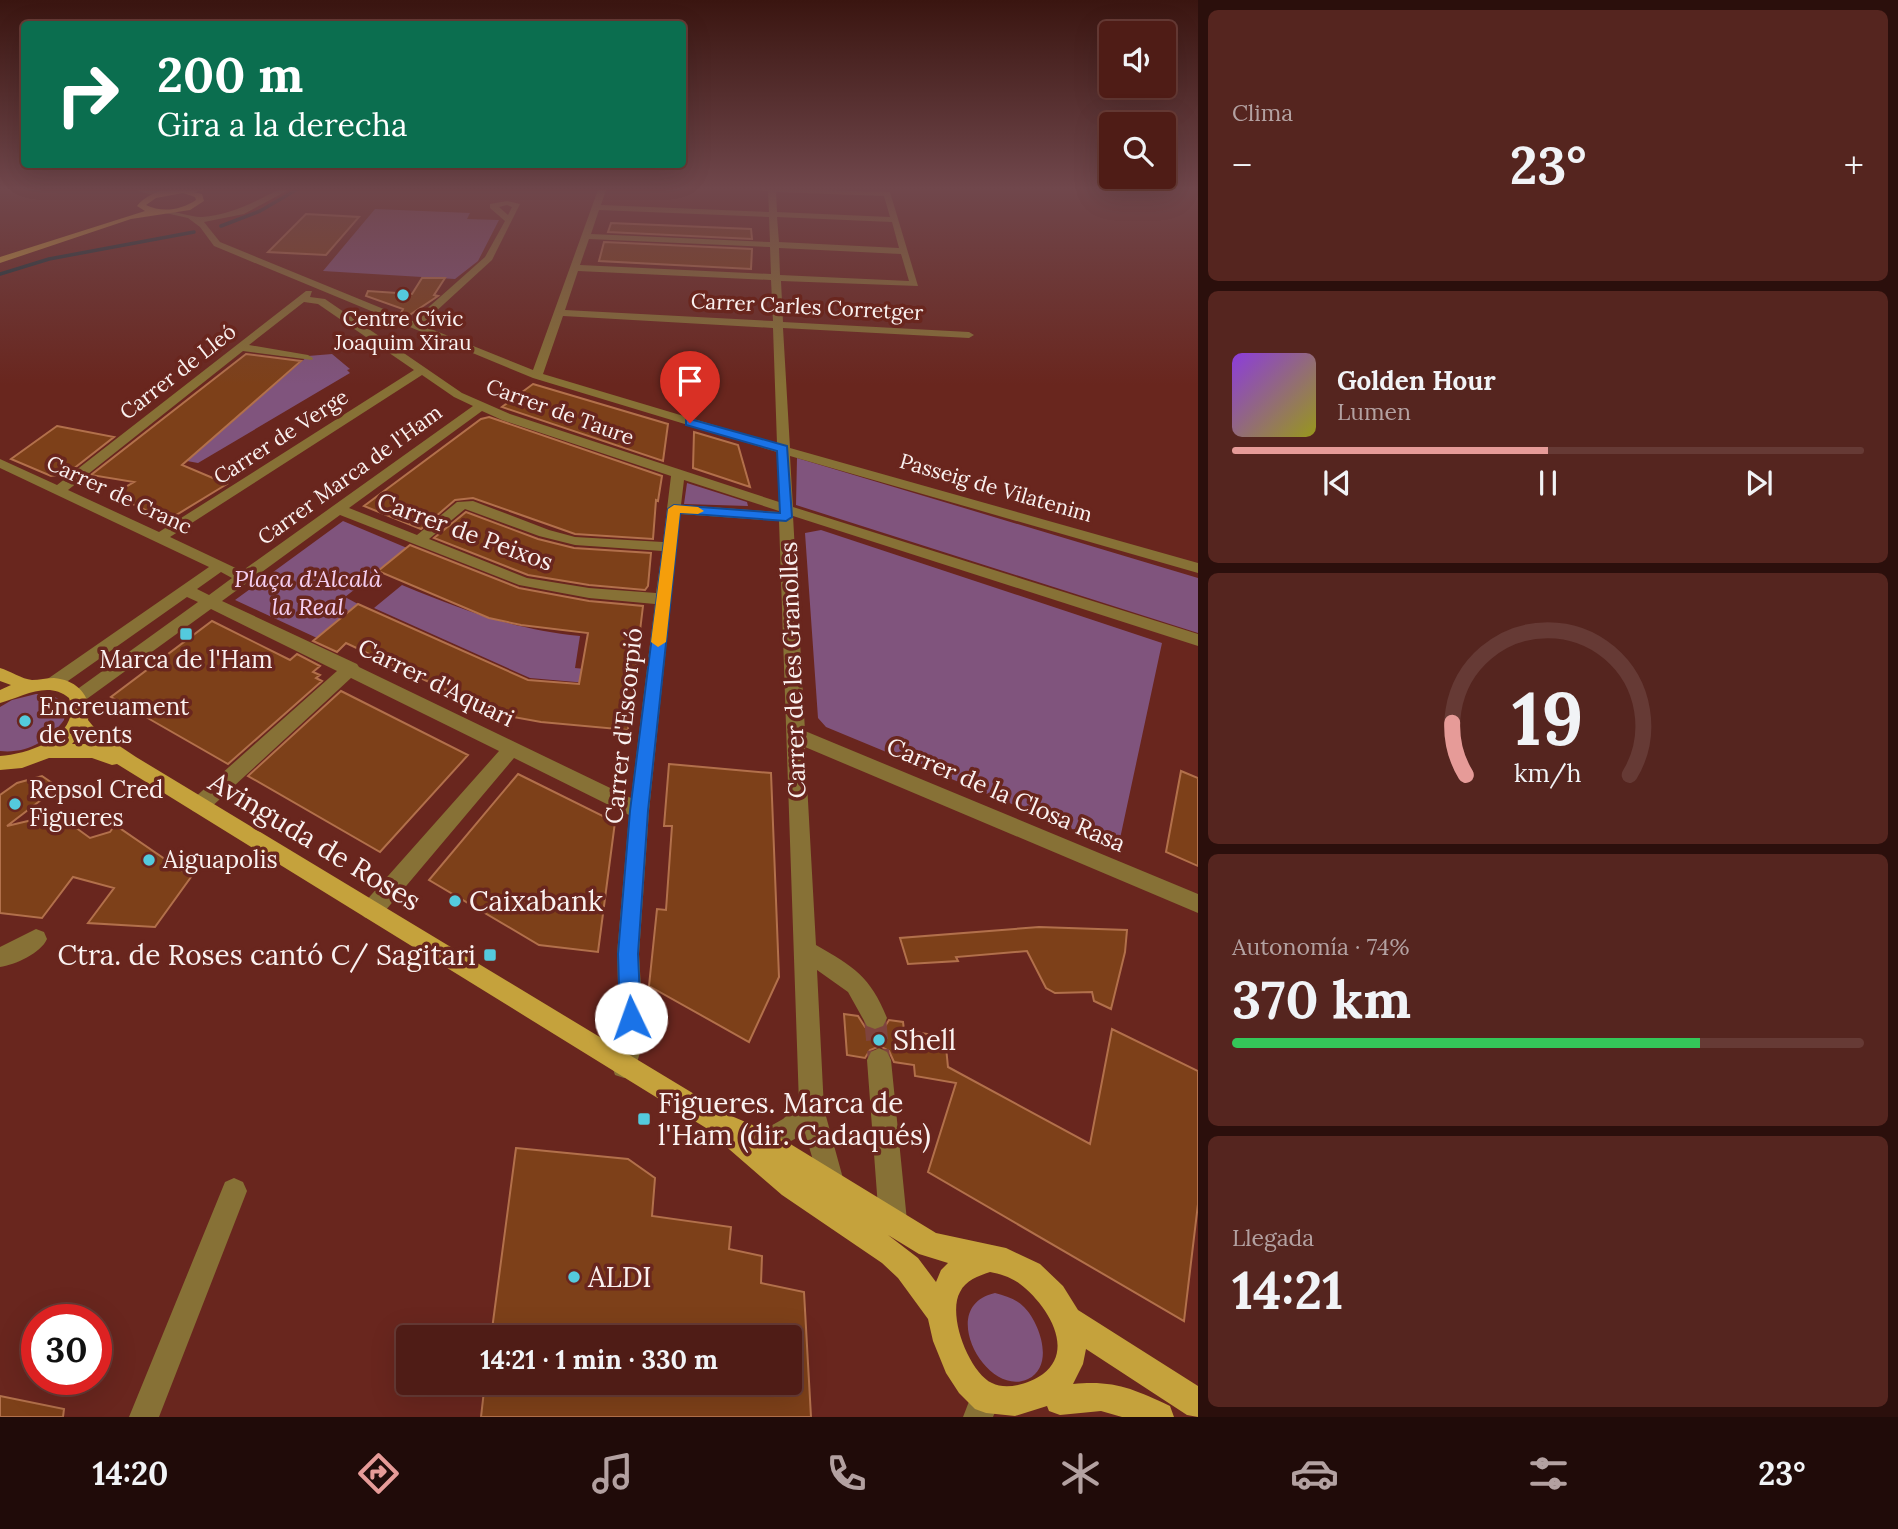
<!DOCTYPE html>
<html lang="es">
<head>
<meta charset="utf-8">
<style>
	body { margin:0; font-family:Lora,serif; background:#55251f; color:#f1f3f6; height:100vh; display:flex; flex-direction:column; font-size:26px; white-space:nowrap }
	* { box-sizing:border-box; margin:0 }
	p { font-size:23px; color:#b3a1a1 }
	.icon { flex:none; width:38px; height:38px; fill:none; stroke:currentColor; stroke-width:2; stroke-linecap:round; stroke-linejoin:round }
	.map { position:relative; flex:1; overflow:hidden }
	.panel { display:flex; flex-direction:column; gap:10px; padding:10px; background:#2b0f0c; width:700px }
	.panel>* { flex:none }
	.banner { position:absolute; left:21px; top:21px; width:665px; height:147px; border-radius:7px; box-shadow:0 7px 28px #0002,0 0 0 2px #663a35; background:#0b6e4f; color:#fff; overflow:hidden }
	.tools { position:absolute; left:1099px; top:21px; display:grid; gap:14px }
	.tools a { display:grid; place-items:center; width:77px; height:77px; border-radius:7px; background:#4f1c16; box-shadow:0 7px 28px #0002,0 0 0 2px #663a35; font-size:35px }
	.speed { position:absolute; left:21px; top:1304px; display:flex; gap:14px; font-size:35px; font-weight:700; text-align:center }
	.speed>* { display:grid; place-content:center; width:91px; height:91px; border-radius:50%; background:#4f1c16; box-shadow:0 7px 28px #0002,0 0 0 2px #663a35; line-height:1 }
	.speed .limit { border:10px solid #d22; background:#fff; color:#111 }
	.pin { position:absolute; display:grid; place-items:center; width:60px; height:60px; color:#fff; margin:-72px -30px; border-radius:50% 50% 50% 0; rotate:-45deg; box-shadow:0 0 7px #0007 }
	.pin .icon { rotate:45deg }
	.me { position:absolute; width:77px; margin:-38px; rotate:357deg; stroke-linejoin:round; filter:drop-shadow(0 0 5px #0008) }
	.turn { display:flex; align-items:center; gap:24px; height:147px; padding:0 21px; font-size:32px }
	.turn .icon { width:91px; height:91px; stroke-width:2.5 }
	.turn b { display:block; font-size:49px; line-height:60px }
	.big { font-size:52px; font-weight:800; line-height:1.1 }
	.panel .widget { flex:1; display:flex; flex-direction:column; justify-content:center; gap:10px; min-width:0; padding:0 24px; border-radius:10px; background:#55251f }
	.panel .dial { align-items:center; gap:0 }
	.dial svg { height:182px; overflow:visible; fill:none; stroke:#663a35; stroke-width:7; stroke-linecap:round; text-anchor:middle }
	.dial text { fill:#f1f3f6; stroke:none }
	.song { display:flex; align-items:center; gap:21px }
	.cover { width:84px; height:84px; border-radius:10px; background:linear-gradient(135deg,hsl(270 70% 55%),hsl(60 70% 35%)) }
	.played { height:7px; border-radius:4px; background:linear-gradient(90deg,#e69b98 50%,#663a35 50%) }
	.keys { display:flex; justify-content:space-around; direction:ltr }
	.heat { display:flex; justify-content:space-between; align-items:center; font-size:38px; direction:ltr }
	.charge { height:10px; border-radius:5px; background:linear-gradient(90deg,#34c759 74%,#663a35 0) }
	.trip { position:absolute; left:396px; top:1325px; width:406px; height:70px; border-radius:7px; background:#4f1c16; box-shadow:0 7px 28px #0002,0 0 0 2px #663a35; font-weight:800; line-height:70px; text-align:center }
	.menu { display:flex; height:112px; justify-content:space-around; align-items:center; background:#200b09; color:#b3a1a1 }
	.menu .icon { width:49px; height:49px }
	.menu .active { color:#e69b98 }
	.menu b { font-size:32px; color:#f1f3f6 }
	main { display:flex; flex:1; min-height:0 }
	.map>svg:first-child { display:block }
</style>
</head>
<body>
<main>
<div class="map">
<svg width="1198" height="1417" viewBox="0 0 1198 1417">
	<rect width="100%" height="100%" fill="#69261e"/>
	<path fill="#80547d" d="M375 209 470 213 467 219 499 220 478 261 455 279 323 271Z
		M332 354 350 369 347 370 350 373 198 463 187 461 308 356Z
		M797 458 1198 578V633L796 505Z
		M687 483 747 502 748 506 684 504Z
		M343 521 407 548 345 597 358 604 317 638 235 600Z
		M821 530 1162 643 1118 848 826 727 818 718 805 533Z
		M402 585C465 611 512 629 580 636L575 668 634 674 633 687 530 678 374 608Z
		M36 694C54 694 69 699 64 720 49 741 26 754 0 751V707L12 700Z
		M995 1293C1006 1296 1016 1299 1024 1307 1040 1323 1055 1366 1028 1379 987 1399 935 1306 995 1293Z"/>
	<g fill="none" stroke-linecap="round" stroke-linejoin="round">
		<path stroke="#03343b" stroke-width="3.5" d="M221 226 260 211 301 187
			M0 274 49 259 194 232"/>
	</g>
	<path fill="#7d4019" stroke="#b2704b" stroke-width="2" d="M306 214 359 217 326 255 268 252Z
		M611 223 751 229 752 239 608 232Z
		M604 242 752 249 751 269 599 261Z
		M422 278H445L434 295 438 296 408 316 401 313 403 309 366 296 368 291 412 294Z
		M246 354 301 361 182 465 227 484 168 520 112 495 134 482 91 475Z
		M533 384 668 424 663 461 502 407Z
		M489 417 662 476 658 501 656 500 653 539 575 534 473 498 455 500 421 529 364 506 481 419Z
		M57 426 114 437 68 473 51 476 11 459Z
		M694 432 738 445 750 487 693 468Z
		M466 512 538 539 574 548 651 553 648 586 645 590 589 585 528 575 434 538Z
		M410 545 519 588 589 601 643 606 628 730 541 722 497 714 346 643 337 652 313 641 358 604 528 680 579 684 588 633 521 625 489 618 378 571Z
		M212 621 290 660 297 654 320 666 313 672 320 675 316 678 322 681 228 764 111 697Z
		M341 691 468 755 380 852 248 776Z
		M669 764 771 773 779 977 749 1042 649 986 657 909 666 910 672 826H664Z
		M1181 771 1198 778V866L1166 852Z
		M518 774 615 822 598 952 539 945 429 880Z
		M42 776 58 787 7 826 57 814 90 838 110 832 115 825 191 877 155 927 88 923 114 888 73 877 42 918 0 913V795L17 783Z
		M1039 927 1127 930 1125 952 1111 1009 1094 1001 1092 992 1055 993 1046 988 1027 951 956 957 958 961 908 964 900 938Z
		M844 1014 858 1016 865 1027 874 1031 884 1028 889 1020 903 1022 904 1030 945 1037 948 1067 1090 1144 1112 1029 1198 1071V1204L1184 1321 928 1172 956 1083 915 1076 914 1065 894 1062 889 1051 880 1046 870 1050 865 1058 847 1055Z
		M516 1148 628 1159 655 1178 652 1216 731 1227 729 1249 762 1256 761 1283 804 1292 811 1417H481L485 1382H789V1337H491Z
		M0 1396 64 1409 63 1417H0Z"/>
	<g fill="none" stroke-linecap="round" stroke-linejoin="round">
		<path stroke="#7f443e" stroke-width="22" stroke-dasharray="22 10" stroke-linecap="butt" d="M875 1018 879 1060"/>
		<path fill="#877136" fill-rule="evenodd" d="M131 187 170 191 174 193C162 198 142 194 131 187Z
			M284 187H294L244 214 204 222 220 242 413 321 485 257 505 221 490 208V204L507 201 520 204 492 260 421 325 533 370 599 187H607L601 205 769 212 768 191 718 187 890 192 918 286 781 281 783 322 969 332 974 335 969 338 783 328 790 448 1198 563V573L790 456 793 507 1198 634V646L793 516 805 731 1198 894V913L805 747 816 945C854 967 870 976 887 1018L883 1026 875 1029 867 1026 848 992 817 970 824 1109 844 1182 840 1191 831 1195 822 1191 805 1133 765 1156 756 1152 752 1143 756 1134 783 1119 799 1104 779 521 680 514 649 811 639 954 644 1040 633 1075 624 1078 615 1075 612 1066 620 1040 617 954 629 815 514 758 380 917 372 920 364 917 361 910 364 903 499 751 351 678 207 811 200 813 193 811 190 805 193 799 337 671 211 609 84 701H72L69 697 72 693 198 602 187 597 58 688H46L43 684 46 680 209 567 0 468V459L57 485 306 291H312L310 297 325 299 462 393 510 414 779 502 777 452 533 378 214 246 200 227 188 218 161 212 165 210C175 211 194 218 202 217 232 215 258 200 284 187ZM776 192 884 196 890 217 777 212ZM507 205 512 207 508 215 499 207ZM599 210 769 217 770 242 591 234ZM777 217 892 222 899 248 779 242ZM589 239 770 247 771 274 580 265ZM779 248 901 254 909 281 780 275ZM578 271 771 280 773 321 565 310ZM304 302 318 304 414 370 159 532 68 490 243 351 312 360 313 358 308 355 249 345ZM563 316 773 328 777 444 543 374ZM422 375 454 397 473 406 242 571 170 537ZM482 411 502 420 671 476 663 542 575 537 549 530 473 501 457 502 417 535 349 508ZM684 480 779 511V512L681 505ZM465 509 539 536 575 545 662 551 656 593 589 588 527 578 429 539ZM340 515 519 585 589 598 655 604 631 798 359 667 357 664 222 601ZM221 572 232 578 209 595 197 589Z
			M36 929 44 932 47 939C41 953 15 965 0 967V947Z
			M879 1048 887 1052 891 1060 907 1221 903 1231 893 1235 883 1231 879 1221 867 1060 871 1052Z
			M234 1178 243 1182 247 1191 159 1417H129L225 1182Z
			M986 1382 997 1386 1001 1397 993 1417H963L975 1386Z"/>
		<path fill="#c5a23c" fill-rule="evenodd" d="M220 187 194 192 202 194 204 201 190 210 131 219 0 263V257L145 211 137 206C155 184 194 187 220 187ZM183 193 195 197 196 200C181 210 162 213 146 205L156 198Z
			M0 668C10 671 22 679 32 680 39 680 47 678 54 678 77 680 93 696 88 720L97 731 136 757 729 1115 774 1134 936 1233 1006 1248 1040 1264 1063 1286 1078 1310 1198 1386V1417L1187 1415 1086 1349 1083 1364 1073 1384C1115 1380 1133 1389 1170 1406L1174 1417H1122L1101 1411 1060 1415 1049 1411 1047 1406 1015 1416 986 1413 975 1409 959 1393 946 1373 933 1341 928 1319 898 1278 882 1263 782 1195 722 1143 719 1136 117 764 112 765 92 758H49L22 768 0 770V756C30 754 82 736 69 698 48 680 22 697 0 703V690L11 685 0 681ZM80 735 89 744H72ZM888 1235 919 1254 948 1263 941 1270 936 1282 918 1258ZM990 1272C1000 1274 1011 1277 1020 1284 1044 1302 1077 1348 1043 1374 1031 1383 1007 1391 992 1383 969 1372 947 1315 960 1292 966 1280 978 1276 990 1272Z"/>
	</g>
	<linearGradient id="sky" x2="0" y2="1"><stop stop-color="#3a1510"/><stop offset="0.49" stop-color="#70474c"/><stop offset="1" stop-color="#70474c" stop-opacity="0"/></linearGradient>
	<rect width="1198" height="385" fill="url(#sky)"/>
	<path fill="#1a73e8" stroke="#114b97" stroke-width="2" d="M690 419 787 446 792 517 786 521 680 513 648 811 638 954 641 1018 638 1026 631 1029 623 1026 620 1018 618 954 630 811 668 509 674 505 780 513 777 451 686 425V420Z"/>
	<path fill="#f59e0b" d="M674 505 698 507 704 511 698 514 680 513 666 642 658 647 651 642 668 509Z"/>
	<g fill="#54cadd" stroke="#69261e" stroke-width="2.5">
		<circle cx="403" cy="295" r="7"/>
		<rect x="179" y="627" width="14" height="14" rx="3.5"/>
		<circle cx="25" cy="721" r="7"/>
		<circle cx="15" cy="804" r="7"/>
		<circle cx="149" cy="860" r="7"/>
		<circle cx="455" cy="901" r="7"/>
		<rect x="483" y="948" width="14" height="14" rx="3.5"/>
		<circle cx="879" cy="1040" r="7"/>
		<rect x="637" y="1112" width="14" height="14" rx="3.5"/>
		<circle cx="574" cy="1277" r="7"/>
	</g>
	<g text-anchor="middle" stroke-width="7" stroke-linejoin="round" paint-order="stroke">
		<g font-size="21" fill="#faf1f0" stroke="#69261e">
			<text transform="translate(807 307) rotate(3)" y="7">Carrer Carles Corretger</text>
			<text transform="translate(178 372) rotate(-38)" y="7">Carrer de Lleó</text>
			<text transform="translate(560 412) rotate(20)" y="7">Carrer de Taure</text>
			<text transform="translate(281 437) rotate(-33)" y="7">Carrer de Verge</text>
			<text transform="translate(350 475) rotate(-36)" y="7">Carrer Marca de l'Ham</text>
			<text transform="translate(996 488) rotate(16)" y="7">Passeig de Vilatenim</text>
			<text transform="translate(119 495) rotate(25)" y="7">Carrer de Cranc</text>
		</g>
		<g font-size="21" fill="#faf1f0" stroke="#69261e">
			<text x="403" y="326">Centre Cívic<tspan x="403" dy="24">Joaquim Xirau</tspan></text>
		</g>
		<g font-size="24" fill="#faf1f0" stroke="#69261e">
			<text transform="translate(465 532) rotate(20)" y="8">Carrer de Peixos</text>
			<text transform="translate(793 670) rotate(-92)" y="8">Carrer de les Granolles</text>
			<text transform="translate(436 683) rotate(26)" y="8">Carrer d'Aquari</text>
			<text transform="translate(624 726) rotate(-84)" y="8">Carrer d'Escorpió</text>
			<text transform="translate(1006 795) rotate(23)" y="8">Carrer de la Closa Rasa</text>
		</g>
		<g font-size="24" font-style="italic" fill="#f5cff1" stroke="#69261e">
			<text x="308" y="587">Plaça d'Alcalà<tspan x="308" dy="28">la Real</tspan></text>
		</g>
		<g font-size="24" fill="#faf1f0" stroke="#69261e" text-anchor="start">
			<text x="186" y="668" text-anchor="middle">Marca de l'Ham</text>
			<text x="39" y="715">Encreuament<tspan x="39" dy="28">de vents</tspan></text>
			<text x="29" y="798">Repsol Cred<tspan x="29" dy="28">Figueres</tspan></text>
			<text x="163" y="868">Aiguapolis</text>
		</g>
		<g font-size="28" fill="#faf1f0" stroke="#69261e">
			<text transform="translate(315 841) rotate(31)" y="10">Avinguda de Roses</text>
		</g>
		<g font-size="28" fill="#faf1f0" stroke="#69261e" text-anchor="start">
			<text x="469" y="911">Caixabank</text>
			<text x="476" y="965" text-anchor="end">Ctra. de Roses cantó C/ Sagitari</text>
			<text x="893" y="1050">Shell</text>
			<text x="658" y="1113">Figueres. Marca de<tspan x="658" dy="32">l'Ham (dir. Cadaqués)</tspan></text>
			<text x="588" y="1287">ALDI</text>
		</g>
	</g>
</svg>
<div class="tools">
<a><svg class="icon" aria-label="sound" viewBox="0 0 24 24"><path d="M4 9h4l5-4v14l-5-4H4zM17 9q2 3 0 6"/></svg></a>
<a><svg class="icon" aria-label="search" viewBox="0 0 24 24"><circle cx="10" cy="10" r="6"/><path d="M15 15l6 6"/></svg></a>
</div>
<div class="speed"><div class="limit">30</div></div>
<div class="pin" style="left:690px;top:423px;background:#d93025"><svg class="icon" aria-label="arrive" viewBox="0 0 24 24"><path d="M6 21V4h12l-3 4 3 4H6"/></svg></div>
<svg class="me" style="left:631px;top:1018px" viewBox="-20 -20 40 40"><circle r="19" fill="#fff"/><path d="M0-13L10 11 0 6-10 11z" fill="#1a73e8"/></svg>
<div class="trip">14:21 · 1 min · 330 m</div>
<div class="banner">
<div class="turn"><svg class="icon" aria-label="right" viewBox="0 0 24 24"><path d="M7 20v-9h11M14 6l5 5-5 5"/></svg><div><b>200 m</b>Gira a la derecha</div></div>
</div>
</div>
<section class="panel">
<div class="widget"><p>Clima</p>
<div class="heat"><a>−</a><b class="big">23°</b><a>+</a></div>
</div>
<div class="widget">
<div class="song"><i class="cover"></i><div><b>Golden Hour</b><p>Lumen</p></div></div>
<div class="played"></div>
<div class="keys"><svg class="icon" aria-label="previous" viewBox="0 0 24 24"><path d="M18 5L8 12l10 7zM5 5v14"/></svg><svg class="icon" aria-label="pause" viewBox="0 0 24 24"><path d="M8 5v14M16 5v14"/></svg><svg class="icon" aria-label="next" viewBox="0 0 24 24"><path d="M6 5l10 7-10 7zM19 5v14"/></svg></div>
</div>
<div class="widget dial"><svg viewBox="0 0 100 80">
<path d="M14 69A42 42 0 1 1 86 69"/>
<path d="M14 69A42 42 0 0 1 8 46" stroke="#e69b98"/>
<text x="50" y="56" font-size="32" font-weight="700">19</text>
<text x="50" y="72" font-size="11">km/h</text>
</svg></div>
<div class="widget"><p>Autonomía · 74%</p><b class="big">370 km</b><div class="charge"></div></div>
<div class="widget"><p>Llegada</p><b class="big">14:21</b></div>
</section>
</main>
<nav class="menu">
<b>14:20</b>
<svg class="icon active" aria-label="directions" viewBox="0 0 24 24"><path d="M12 3l9 9-9 9-9-9zM9 14v-3h6M13 9l2 2-2 2"/></svg>
<svg class="icon" aria-label="music" viewBox="0 0 24 24"><path d="M9 18V5l10-2v13"/><circle cx="6" cy="18" r="3"/><circle cx="16" cy="16" r="3"/></svg>
<svg class="icon" aria-label="phone" viewBox="0 0 24 24"><path d="M5 4h4l2 5-3 2q2 4 5 5l2-3 5 2v4C11 20 4 13 5 4z"/></svg>
<svg class="icon" aria-label="climate" viewBox="0 0 24 24"><path d="M12 3v18M4 7l16 10M4 17L20 7"/></svg>
<svg class="icon" aria-label="car" viewBox="0 0 24 24"><path d="M5 17H2v-5l4-1 3-4h7l3 4 3 1v5h-3M9 17h6M6 11h13"/><circle cx="7" cy="17" r="2"/><circle cx="17" cy="17" r="2"/></svg>
<svg class="icon" aria-label="filters" viewBox="0 0 24 24"><path d="M4 7h16M4 17h16"/><circle cx="9" cy="7" r="2"/><circle cx="15" cy="17" r="2"/></svg>
<b>23°</b>
</nav>
</body>
</html>
